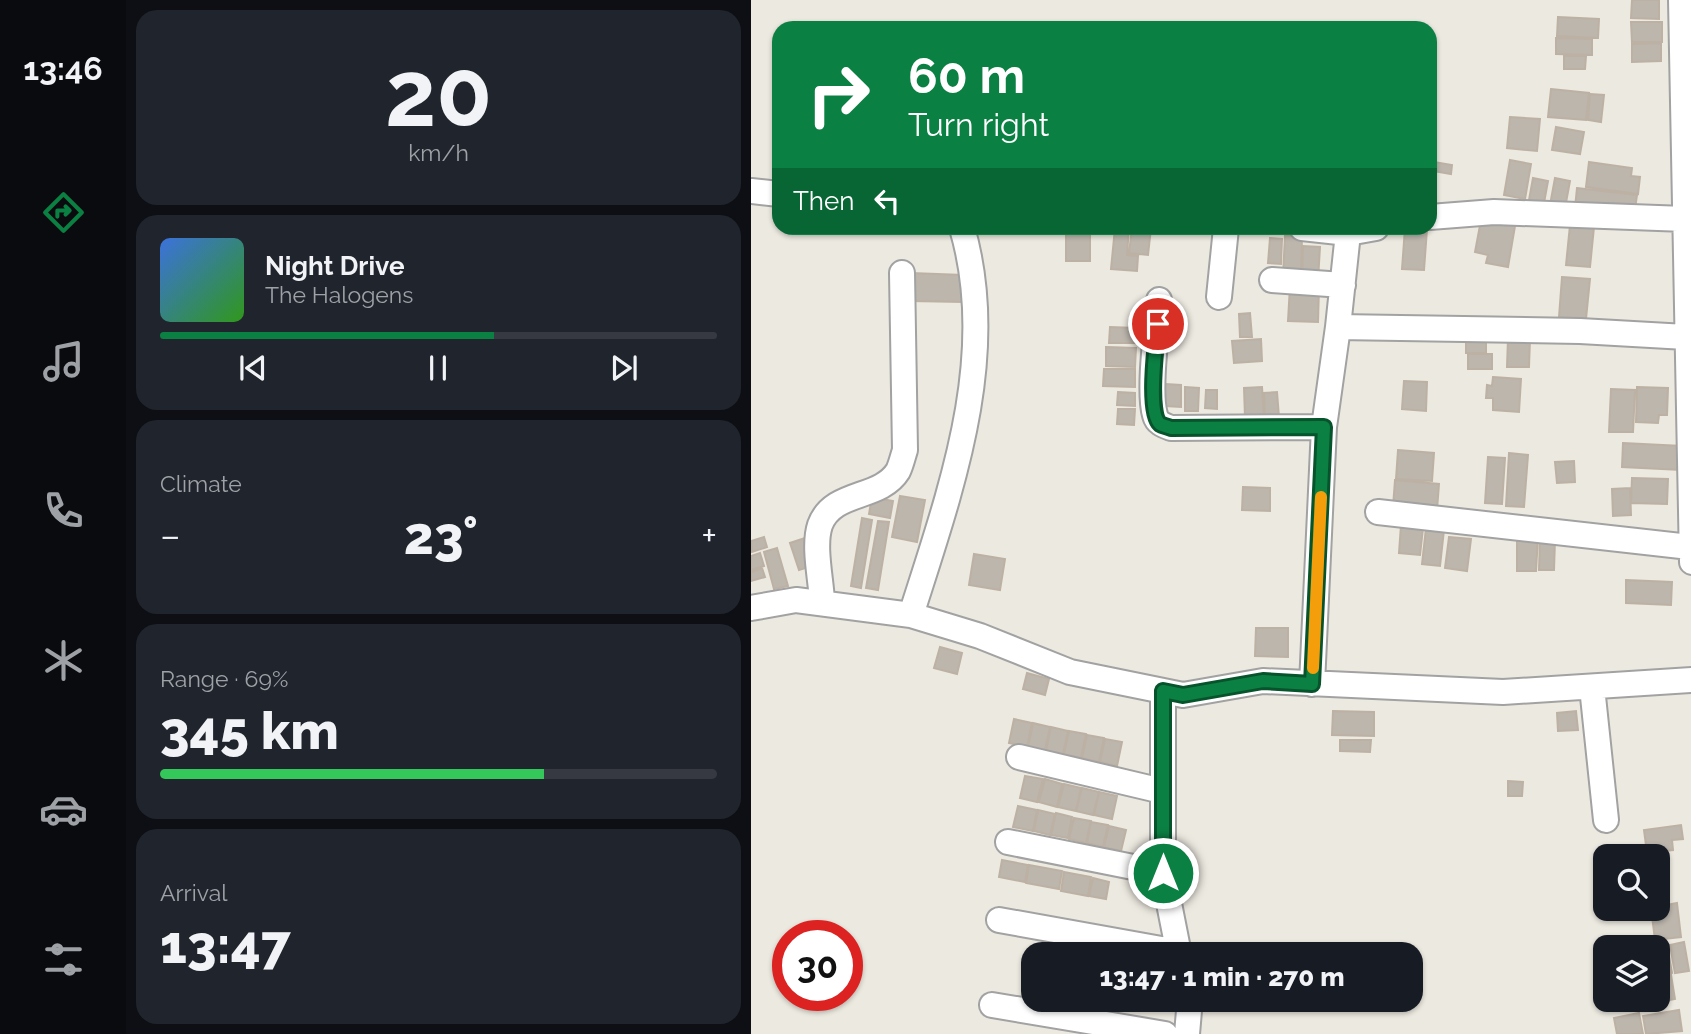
<!DOCTYPE html>
<html lang="en">
<head>
<meta charset="utf-8">
<style>
	body { margin:0; font-family:Raleway,sans-serif; background:#20242c; color:#f1f3f6; height:100vh; display:flex; flex-direction:column; font-size:26px; white-space:nowrap }
	* { box-sizing:border-box; margin:0 }
	p { font-size:23px; color:#9ea1a6 }
	.icon { flex:none; width:38px; height:38px; fill:none; stroke:currentColor; stroke-width:2; stroke-linecap:round; stroke-linejoin:round }
	.map { position:relative; flex:1; overflow:hidden }
	.drawer { display:flex; flex-direction:column; gap:10px; padding:10px; background:#0d0f14; width:625px }
	.drawer>* { flex:none }
	.top-card { position:absolute; left:21px; top:21px; width:665px; height:214px; border-radius:21px; box-shadow:0 2px 5px #0004; background:#0b8043; color:#fff; overflow:hidden }
	.tools { position:absolute; left:842px; top:844px; display:grid; gap:14px }
	.tools a { display:grid; place-items:center; width:77px; height:77px; border-radius:14px; background:#171b24; box-shadow:0 2px 5px #0004; font-size:35px }
	.speed { position:absolute; left:21px; top:920px; display:flex; gap:14px; font-size:35px; font-weight:700; text-align:center }
	.speed>* { display:grid; place-content:center; width:91px; height:91px; border-radius:50%; background:#171b24; box-shadow:0 2px 5px #0004; line-height:1 }
	.speed .limit { border:10px solid #d22; background:#fff; color:#111 }
	.pin { position:absolute; display:grid; place-items:center; width:60px; height:60px; color:#fff; margin:-30px; border:4px solid #fff; border-radius:50%; box-shadow:0 2px 7px #0007 }
	.me { position:absolute; width:77px; margin:-38px; rotate:0deg; stroke-linejoin:round; filter:drop-shadow(0 0 5px #0008) }
	.turn { display:flex; align-items:center; gap:24px; height:147px; padding:0 21px; font-size:32px }
	.turn .icon { width:91px; height:91px; stroke-width:2.5 }
	.turn b { display:block; font-size:49px; line-height:60px }
	.then { display:flex; align-items:center; height:66px; padding:0 21px; background:#0003; gap:14px; font-size:26px }
	.big { font-size:52px; font-weight:800; line-height:1.1 }
	.drawer .widget { flex:1; display:flex; flex-direction:column; justify-content:center; gap:10px; min-width:0; padding:0 24px; border-radius:21px; background:#20242c }
	.drawer .dial { align-items:center; gap:0 }
	.dial b { font-size:91px; line-height:1 }
	.song { display:flex; align-items:center; gap:21px }
	.cover { width:84px; height:84px; border-radius:10px; background:linear-gradient(135deg,hsl(220 70% 55%),hsl(110 70% 35%)) }
	.played { height:7px; border-radius:4px; background:linear-gradient(90deg,#0b8043 60%,#363941 60%) }
	.keys { display:flex; justify-content:space-around; direction:ltr }
	.heat { display:flex; justify-content:space-between; align-items:center; font-size:38px; direction:ltr }
	.charge { height:10px; border-radius:5px; background:linear-gradient(90deg,#34c759 69%,#363941 0) }
	.trip { position:absolute; left:270px; top:942px; width:402px; height:70px; border-radius:21px; background:#171b24; box-shadow:0 2px 5px #0004; font-weight:800; line-height:70px; text-align:center }
	main { display:flex; flex:1; min-height:0 }
	.dock { display:flex; flex-direction:column; width:126px; justify-content:space-around; align-items:center; background:#090b0e; color:#9ea1a6 }
	.dock .icon { width:49px; height:49px }
	.dock .current { color:#0b8043 }
	.dock b { font-size:32px; color:#f1f3f6 }
	.map>svg:first-child { display:block }
</style>
</head>
<body>
<main>
<nav class="dock">
<b>13:46</b>
<svg class="icon current" aria-label="directions" viewBox="0 0 24 24"><path d="M12 3l9 9-9 9-9-9zM9 14v-3h6M13 9l2 2-2 2"/></svg>
<svg class="icon" aria-label="music" viewBox="0 0 24 24"><path d="M9 18V5l10-2v13"/><circle cx="6" cy="18" r="3"/><circle cx="16" cy="16" r="3"/></svg>
<svg class="icon" aria-label="phone" viewBox="0 0 24 24"><path d="M5 4h4l2 5-3 2q2 4 5 5l2-3 5 2v4C11 20 4 13 5 4z"/></svg>
<svg class="icon" aria-label="climate" viewBox="0 0 24 24"><path d="M12 3v18M4 7l16 10M4 17L20 7"/></svg>
<svg class="icon" aria-label="car" viewBox="0 0 24 24"><path d="M5 17H2v-5l4-1 3-4h7l3 4 3 1v5h-3M9 17h6M6 11h13"/><circle cx="7" cy="17" r="2"/><circle cx="17" cy="17" r="2"/></svg>
<svg class="icon" aria-label="filters" viewBox="0 0 24 24"><path d="M4 7h16M4 17h16"/><circle cx="9" cy="7" r="2"/><circle cx="15" cy="17" r="2"/></svg>
</nav>
<section class="drawer">
<div class="widget dial"><b>20</b><p>km/h</p></div>
<div class="widget">
<div class="song"><i class="cover"></i><div><b>Night Drive</b><p>The Halogens</p></div></div>
<div class="played"></div>
<div class="keys"><svg class="icon" aria-label="previous" viewBox="0 0 24 24"><path d="M18 5L8 12l10 7zM5 5v14"/></svg><svg class="icon" aria-label="pause" viewBox="0 0 24 24"><path d="M8 5v14M16 5v14"/></svg><svg class="icon" aria-label="next" viewBox="0 0 24 24"><path d="M6 5l10 7-10 7zM19 5v14"/></svg></div>
</div>
<div class="widget"><p>Climate</p>
<div class="heat"><a>−</a><b class="big">23°</b><a>+</a></div>
</div>
<div class="widget"><p>Range · 69%</p><b class="big">345 km</b><div class="charge"></div></div>
<div class="widget"><p>Arrival</p><b class="big">13:47</b></div>
</section>
<div class="map">
<svg width="941" height="1034" viewBox="0 0 941 1034">
	<rect width="100%" height="100%" fill="#ece9e0"/>
	<path fill="#bcb6ad" stroke="#bdb1a3" stroke-width="2" d="M881 0H908V19L880 18Z
		M807 17 848 19 847 38 806 36Z
		M880 22H911V42H881Z
		M805 38 841 39V55L805 54Z
		M910 43V61L881 62V44Z
		M813 56H835L834 69H813Z
		M800 89 838 93 835 120 797 117Z
		M839 94 853 95 850 122 837 120Z
		M759 117 789 119 786 151 756 148Z
		M805 127 833 132 829 154 801 150Z
		M759 160 780 164 774 199 753 195Z
		M683 162 701 165 700 174 682 171Z
		M838 162 881 168 880 176 889 177 887 194 835 187Z
		M782 178 797 181 793 203 778 200Z
		M804 178 819 181 814 208 799 205Z
		M826 188 886 195 883 216 824 208Z
		M730 220 764 226 757 267 735 263 737 255 724 252Z
		M819 225 843 227 839 267 815 265Z
		M315 228H339V261H315Z
		M364 228H378L376 255 387 256 386 271 360 269Z
		M381 228H400L397 255 378 253Z
		M654 228 676 229 673 270 651 269Z
		M534 236H551L550 277 532 276Z
		M519 238 531 239 530 264 517 263Z
		M552 246 569 247 567 280 551 279Z
		M160 273 212 275V302L159 301Z
		M811 277 839 279 835 319 808 317Z
		M539 286 568 287 567 322 537 321Z
		M499 313 501 337H489L488 314Z
		M359 327 385 328V343H358Z
		M715 333H735V353H715Z
		M757 338 779 339 778 367H756Z
		M510 339 511 361 483 363 481 341Z
		M355 347 385 348 384 367 355 366Z
		M717 354H741V369H717Z
		M353 369H384V387L352 386Z
		M742 377 770 379 768 412 742 410V398H735L736 385 741 386Z
		M653 381 676 382 675 411 651 409Z
		M414 384 430 385V407L414 406Z
		M434 387 448 388 447 411H434Z
		M511 387 513 417 494 418 493 388Z
		M886 387 917 388 916 415H908L907 423 885 422Z
		M860 389 884 390 882 432H858Z
		M455 390H466V409L454 408Z
		M367 392 384 393V406L366 405Z
		M526 392 528 417 514 418 513 393Z
		M367 409H384L383 425 366 424Z
		M872 443 931 446 930 470 871 467Z
		M647 450 683 453 681 481 645 479Z
		M758 453 777 455 773 507 755 506Z
		M737 457 754 458 751 504 734 503Z
		M823 461 824 482 806 483 804 462Z
		M881 478 917 479 916 504 880 503Z
		M644 480 688 484 686 510 642 507Z
		M492 487 519 488V511L491 510Z
		M879 488 880 515 862 516 861 489Z
		M149 496 174 500 166 542 141 537Z
		M121 497 142 501 139 518 118 514Z
		M111 518 121 520 110 588 100 586Z
		M127 521 138 522 127 590 115 588Z
		M650 525 672 528 669 555 648 553Z
		M675 528 693 530 689 566 671 564Z
		M13 537 16 547 1 552 0 541Z
		M57 537 67 564 48 570 39 543Z
		M698 537 720 539 716 571 694 568Z
		M766 537H787L785 571H766Z
		M789 539 804 540 803 570H788Z
		M26 548 37 586 23 589 13 552Z
		M9 553 13 566 0 570V556Z
		M223 554 254 559 249 590 218 585Z
		M11 568 14 577 0 581V572Z
		M875 580 921 582 920 605 875 603Z
		M505 628H537V657L504 656Z
		M189 647 211 653 206 674 183 668Z
		M276 673 298 679 294 695 272 689Z
		M582 711 623 712V736L581 735Z
		M825 711 827 730 807 731 806 713Z
		M263 719 281 723 276 747 258 743Z
		M282 723 299 727 294 750 277 747Z
		M300 727 317 731 312 754 295 750Z
		M318 731 335 734 330 758 313 754Z
		M336 735 353 738 348 762 331 758Z
		M354 739 371 742 366 766 349 762Z
		M589 740H620L619 752 589 751Z
		M274 776 292 779 286 802 269 798Z
		M294 779 311 784 306 807 288 802Z
		M757 781 772 782 771 796H757Z
		M313 784 330 788 325 811 307 807Z
		M331 788 348 792 342 815 325 811Z
		M348 792 366 796 361 819 343 815Z
		M267 806 286 810 282 831 262 827Z
		M287 810 304 814 299 835 283 831Z
		M305 813 321 817 317 838 300 835Z
		M323 818 340 821 335 843 318 839Z
		M340 822 357 825 352 847 336 843Z
		M930 825 932 839 921 840 922 850 896 853 893 830Z
		M358 826 375 830 370 851 353 847Z
		M251 860 277 865 274 882 248 877Z
		M278 865 311 871 308 889 275 883Z
		M313 872 340 877 337 896 310 891Z
		M342 878 358 882 355 899 338 896Z
		M926 903 930 937 904 940 900 908Z
		M933 942 938 971 924 973 919 945Z
		M916 946 921 973 906 975V948Z
		M920 975 924 999 892 1005 891 999H906V978Z
		M928 1010 931 1031 895 1034 892 1016Z
		M888 1013 892 1034H866L863 1018Z"/>
	<g fill="none" stroke-linecap="round" stroke-linejoin="round">
		<g stroke="#a2a2a2" stroke-width="28">
			<path id="minor" d="M930 0 941 562
				M0 191 28 194
				M679 217 743 212 934 219
				M551 228 597 233 587 327 829 331 935 337
				M597 233 625 228
				M521 280 592 285
				M468 297 475 228
				M408 300C406 327 397 391 404 415 406 423 412 425 420 428L573 427
				M627 512 939 547
				M71 601C70 579 62 546 69 525 82 490 129 500 147 471 150 465 152 456 154 450L151 273
				M0 608 45 600 160 615 229 636 319 672 432 695 512 681 752 692 941 680
				M160 615C199 492 249 357 211 228
				M561 684 573 427 587 327
				M841 687 855 820
				M412 691V873L428 954
				M268 757 411 791
				M257 842 412 873
				M248 920 427 952
				M241 1005 414 1034
				M436 1034 439 999"/>
		</g>
		<use href="#minor" stroke="#fff" stroke-width="24"/>
	</g>
	<g fill="none" stroke-linecap="round" stroke-linejoin="round">
		<g stroke="#07532c" stroke-width="18">
			<path id="route" d="M407 324C405 342 396 413 409 424 412 426 416 426 420 428L573 427 561 684 512 681 432 695 412 691V873"/>
		</g>
		<use href="#route" stroke="#0b8043" stroke-width="12"/>
		<path stroke="#f59e0b" stroke-width="12" d="M562 668 570 497"/>
	</g>
</svg>
<div class="tools">
<a><svg class="icon" aria-label="search" viewBox="0 0 24 24"><circle cx="10" cy="10" r="6"/><path d="M15 15l6 6"/></svg></a>
<a><svg class="icon" aria-label="layers" viewBox="0 0 24 24"><path d="M12 4l9 5-9 5-9-5zM3 14l9 5 9-5"/></svg></a>
</div>
<div class="speed"><div class="limit">30</div></div>
<div class="pin" style="left:407px;top:324px;background:#d93025"><svg class="icon" aria-label="arrive" viewBox="0 0 24 24"><path d="M6 21V4h12l-3 4 3 4H6"/></svg></div>
<svg class="me" style="left:412px;top:873px" viewBox="-20 -20 40 40"><circle r="17" fill="#0b8043" stroke="#fff" stroke-width="3"/><path d="M0-11L8 9 0 5-8 9z" fill="#fff"/></svg>
<div class="trip">13:47 · 1 min · 270 m</div>
<div class="top-card">
<div class="turn"><svg class="icon" aria-label="right" viewBox="0 0 24 24"><path d="M7 20v-9h11M14 6l5 5-5 5"/></svg><div><b>60 m</b>Turn right</div></div>
<div class="then">Then<svg class="icon" aria-label="left" viewBox="0 0 24 24"><path d="M17 20v-9H6M10 6l-5 5 5 5"/></svg></div>
</div>
</div>
</main>
</body>
</html>
